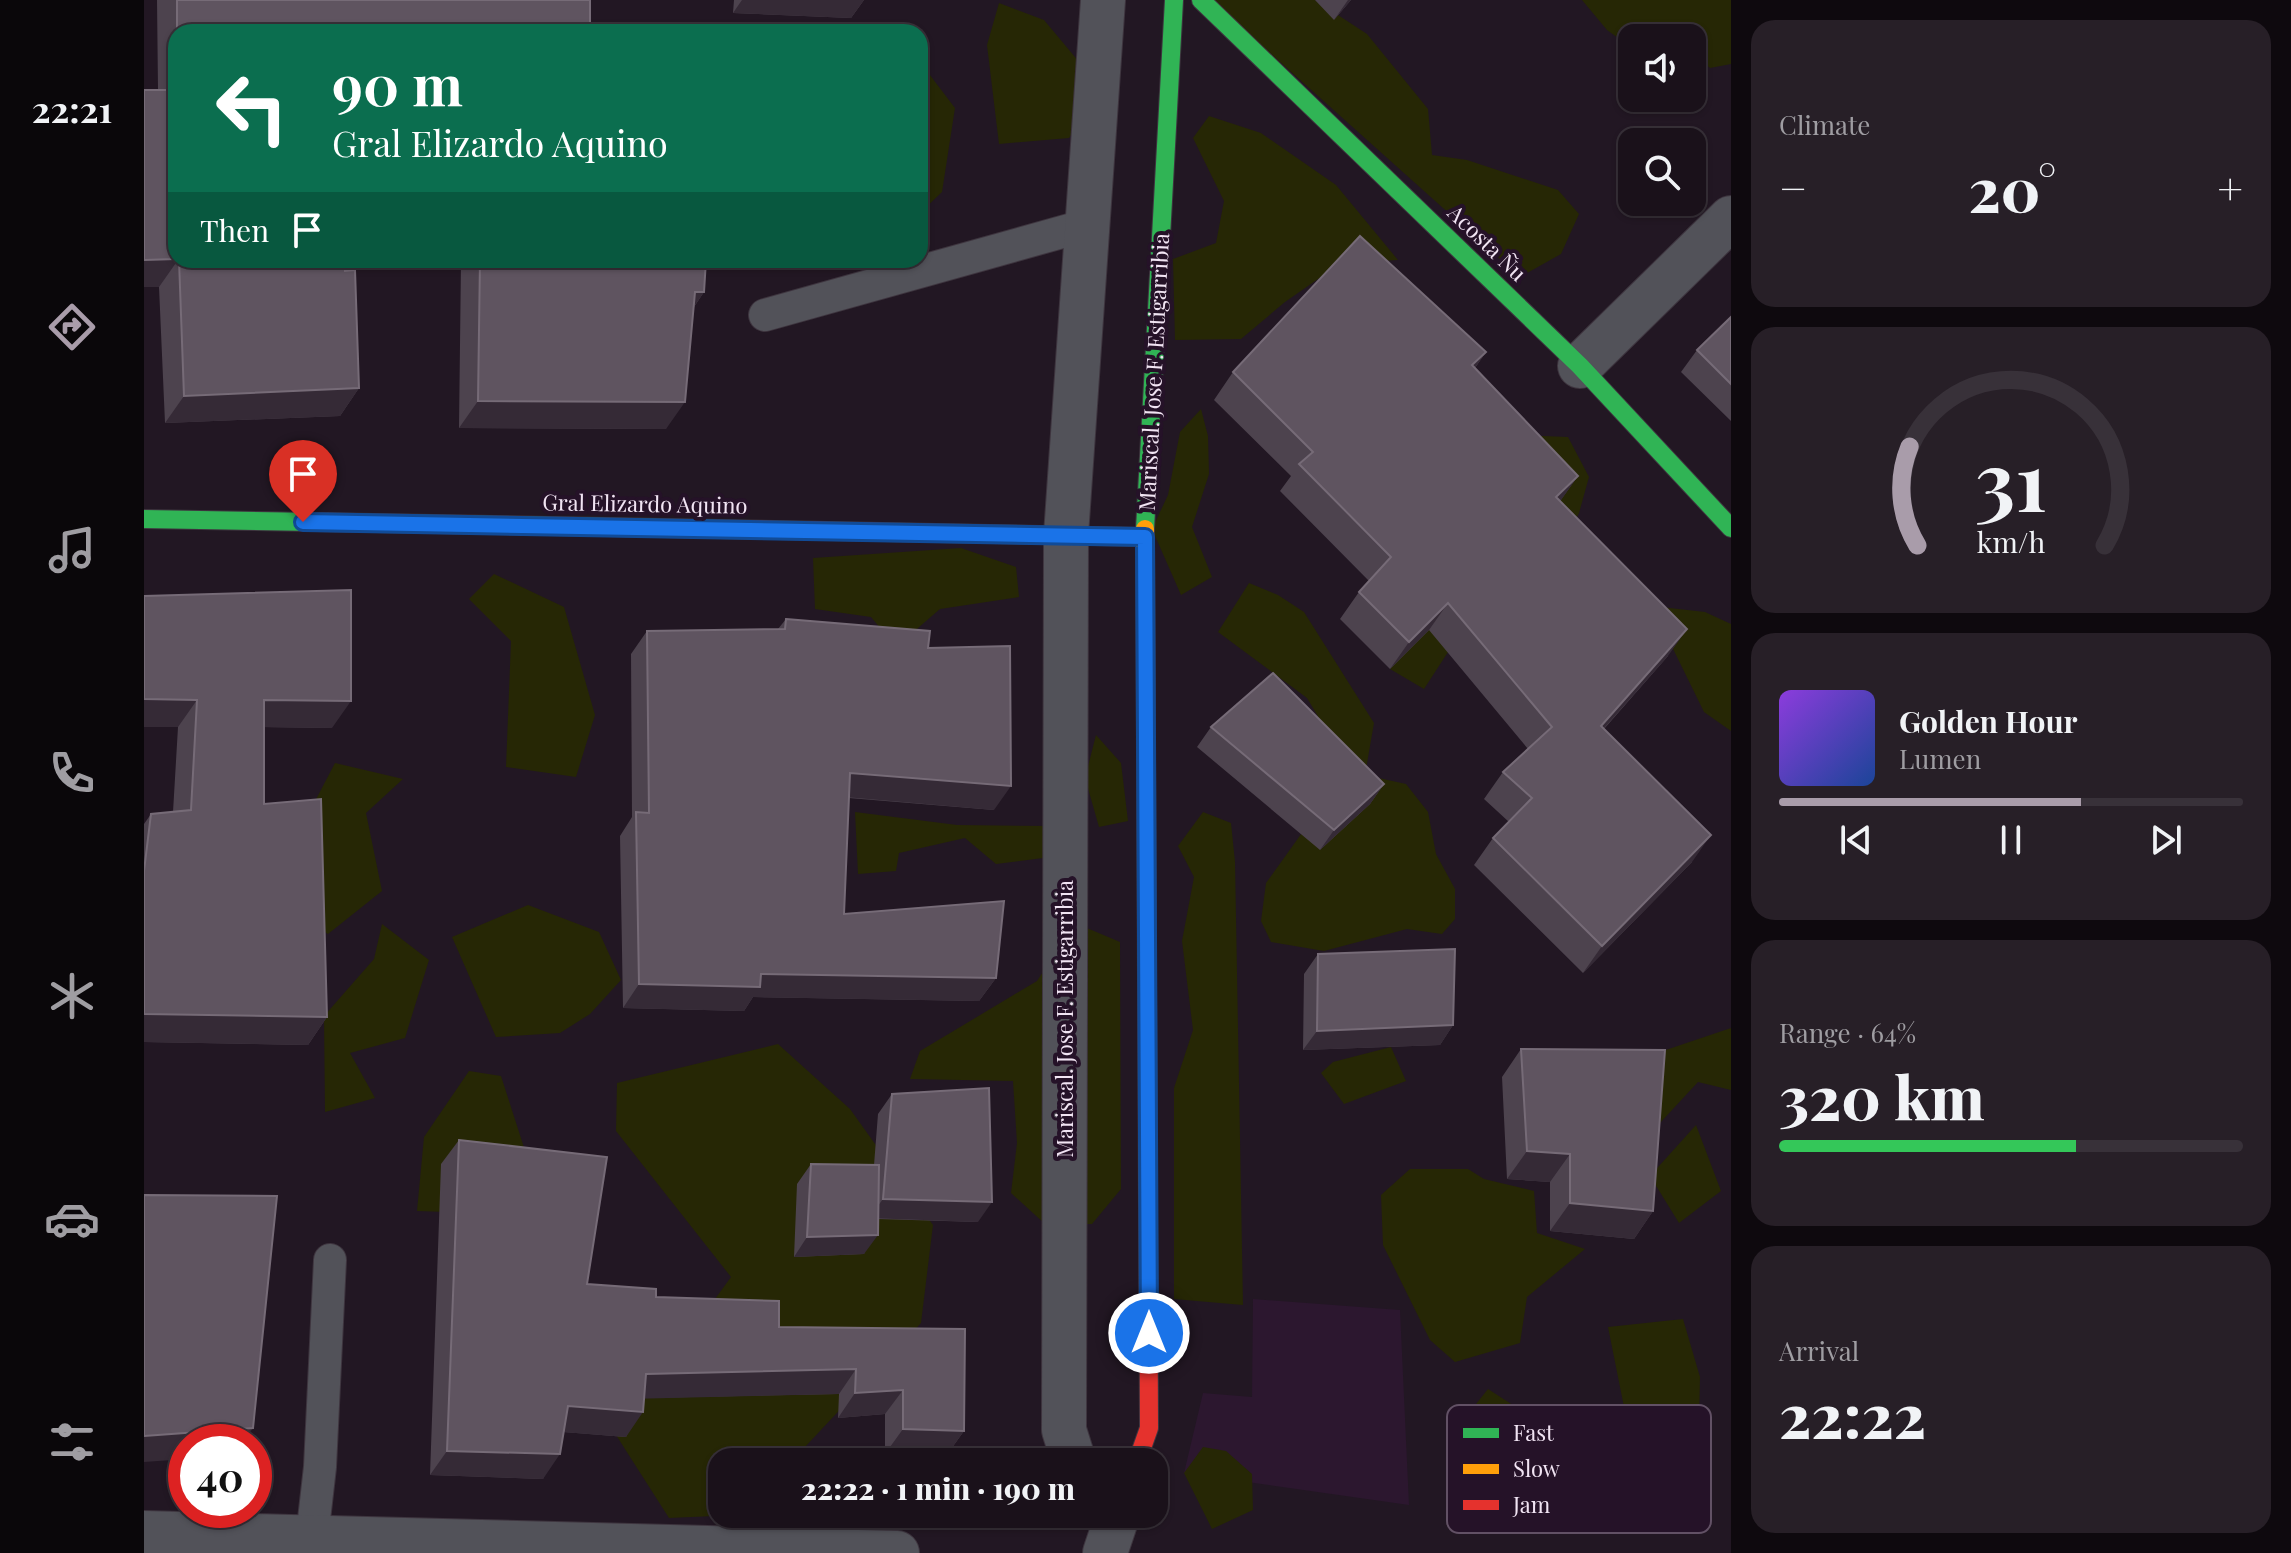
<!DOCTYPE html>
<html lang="en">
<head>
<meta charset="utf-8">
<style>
	body { margin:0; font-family:"Playfair Display",serif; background:#271f27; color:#f1f3f6; height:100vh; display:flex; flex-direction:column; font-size:30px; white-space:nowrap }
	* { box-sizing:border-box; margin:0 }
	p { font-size:26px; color:#9f9da2 }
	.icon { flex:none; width:44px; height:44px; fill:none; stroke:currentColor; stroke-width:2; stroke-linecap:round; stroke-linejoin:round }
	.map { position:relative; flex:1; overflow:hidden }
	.drawer { display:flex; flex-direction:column; gap:20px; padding:20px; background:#0e090e; width:560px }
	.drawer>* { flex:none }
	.top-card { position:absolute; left:24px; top:24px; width:760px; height:244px; border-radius:24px; box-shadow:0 2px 6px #0004,0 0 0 2px #383139; background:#0b6e4f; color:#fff; overflow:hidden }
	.fabs { position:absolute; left:1474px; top:24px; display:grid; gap:16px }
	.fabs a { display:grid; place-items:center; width:88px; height:88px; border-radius:16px; background:#1a111a; box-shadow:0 2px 6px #0004,0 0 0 2px #383139; font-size:40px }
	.speed { position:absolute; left:24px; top:1424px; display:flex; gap:16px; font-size:40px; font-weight:700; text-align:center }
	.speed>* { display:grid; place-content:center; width:104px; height:104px; border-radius:50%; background:#1a111a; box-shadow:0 2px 6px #0004,0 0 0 2px #383139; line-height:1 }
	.speed .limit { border:12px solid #d22; background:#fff; color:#111 }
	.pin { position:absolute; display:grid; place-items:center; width:68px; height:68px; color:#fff; margin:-82px -34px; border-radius:50% 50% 50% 0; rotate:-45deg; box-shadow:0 0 8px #0007 }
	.pin .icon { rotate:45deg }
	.me { position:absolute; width:88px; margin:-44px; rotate:0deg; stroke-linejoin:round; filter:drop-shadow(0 0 6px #0008) }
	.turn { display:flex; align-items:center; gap:28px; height:168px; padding:0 32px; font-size:36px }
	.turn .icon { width:104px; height:104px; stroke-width:2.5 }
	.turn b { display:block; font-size:56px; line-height:68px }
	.then { display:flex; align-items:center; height:76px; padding:0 32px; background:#0003; gap:16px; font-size:30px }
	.big { font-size:60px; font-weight:800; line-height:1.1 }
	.drawer .tile { flex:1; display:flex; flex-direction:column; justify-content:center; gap:12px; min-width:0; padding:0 28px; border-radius:24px; background:#271f27 }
	.drawer .dial { align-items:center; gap:0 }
	.dial svg { height:208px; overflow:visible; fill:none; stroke:#383139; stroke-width:7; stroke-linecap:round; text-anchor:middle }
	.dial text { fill:#f1f3f6; stroke:none }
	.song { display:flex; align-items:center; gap:24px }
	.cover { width:96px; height:96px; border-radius:12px; background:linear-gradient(135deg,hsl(270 70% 55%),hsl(220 70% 35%)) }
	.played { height:8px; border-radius:4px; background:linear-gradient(90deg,#a99caa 65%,#383139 65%) }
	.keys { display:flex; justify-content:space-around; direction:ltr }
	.heat { display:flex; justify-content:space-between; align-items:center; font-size:44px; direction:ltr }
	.charge { height:12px; border-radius:6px; background:linear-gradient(90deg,#34c759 64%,#383139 0) }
	.trip { position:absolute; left:564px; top:1448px; width:460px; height:80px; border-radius:24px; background:#1a111a; box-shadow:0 2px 6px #0004,0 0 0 2px #383139; font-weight:800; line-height:80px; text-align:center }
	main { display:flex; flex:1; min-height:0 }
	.dock { display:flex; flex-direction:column; width:144px; justify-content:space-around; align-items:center; background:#0a070a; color:#9f9da2 }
	.dock .icon { width:56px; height:56px }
	.dock .on { color:#a99caa }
	.dock b { font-size:36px; color:#f1f3f6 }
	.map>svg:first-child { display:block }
</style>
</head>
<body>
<main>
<nav class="dock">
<b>22:21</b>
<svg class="icon on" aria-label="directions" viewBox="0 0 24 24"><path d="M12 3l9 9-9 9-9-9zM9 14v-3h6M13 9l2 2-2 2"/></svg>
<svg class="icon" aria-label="music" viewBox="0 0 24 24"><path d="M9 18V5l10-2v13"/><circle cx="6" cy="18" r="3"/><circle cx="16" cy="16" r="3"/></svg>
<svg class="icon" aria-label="phone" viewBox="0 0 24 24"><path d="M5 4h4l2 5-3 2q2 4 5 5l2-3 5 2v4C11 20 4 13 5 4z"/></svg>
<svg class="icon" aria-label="climate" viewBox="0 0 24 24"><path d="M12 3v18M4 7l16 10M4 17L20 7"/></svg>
<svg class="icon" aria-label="car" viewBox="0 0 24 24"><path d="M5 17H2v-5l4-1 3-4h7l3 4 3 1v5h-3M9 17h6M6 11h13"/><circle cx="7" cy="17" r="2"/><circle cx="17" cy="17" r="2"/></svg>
<svg class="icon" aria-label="filters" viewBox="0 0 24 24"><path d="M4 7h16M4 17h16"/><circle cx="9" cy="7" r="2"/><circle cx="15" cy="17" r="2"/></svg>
</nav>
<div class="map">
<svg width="1587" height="1553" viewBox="0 0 1587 1553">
	<rect width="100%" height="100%" fill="#221723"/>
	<path fill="#2c172f" d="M1109 1299 1256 1310 1265 1505 1040 1473 1059 1393 1108 1397Z"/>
	<path fill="#262705" d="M1067 0H1171L1223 34 1284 109 1288 155 1323 160 1414 190 1435 214 1417 254 1376 277Z
		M1438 0H1587V64L1566 68 1548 52V38H1488V48L1463 30Z
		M855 3 900 20 936 63 951 99 925 138 855 144 843 45Z
		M776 62 811 108 798 192 776 213Z
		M1065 116 1117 133 1192 185 1254 260 1197 263 1141 302 1097 339 1031 340 1029 259 1072 243 1080 201 1049 138Z
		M1057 409 1064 436 1065 474 1048 527 1068 577 1037 595 1008 529 1024 495 1036 432Z
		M1374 435 1424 437 1445 477 1435 513 1404 575 1347 586 1280 689 1246 669 1388 476Z
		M817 548 872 567 875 597 796 609 752 647 727 617 671 609 669 558Z
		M350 574 420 607 451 715 432 777 362 767 367 641 325 599Z
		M1105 583 1134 595 1160 612 1230 723 1221 775 1262 784 1284 812 1292 854 1311 889V919L1298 934 1263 929 1180 951 1127 942 1117 921 1122 883 1160 830 1226 803 1163 698 1074 632Z
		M1508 606 1561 612 1587 624V731L1560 712Z
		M952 735 977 763 984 821 955 827 941 778Z
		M191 763 259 779 222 813 238 891 184 934 116 892 158 826Z
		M711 812 813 825 906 826 899 858 852 864 821 838 755 853 752 871 714 874Z
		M1059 812 1087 823 1091 862 1099 1305 1030 1299V1088L1049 1030 1038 941 1050 877 1034 846Z
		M384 905 455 932 477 980 446 1014 416 1033 352 1037 308 937Z
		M931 923 976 942 977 1189 948 1224H901L867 1193 873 1143 869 1081 766 1079 776 1051 893 981Z
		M238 924 285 960 261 1038 206 1053 231 1098 181 1112 180 1016 230 959Z
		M1587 1028V1090L1554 1082 1516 1123 1495 1059Z
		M634 1044 706 1109 789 1225 777 1323 647 1462H578V1510L570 1516 525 1518 472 1435 587 1277 472 1131 473 1083Z
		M1247 1047 1262 1081 1200 1104 1177 1073 1189 1062Z
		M325 1071 357 1076 384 1160 395 1215 273 1211 280 1137Z
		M1552 1125 1577 1191 1535 1223 1506 1176Z
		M1266 1169H1324L1340 1179 1390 1191 1393 1233 1441 1249 1383 1297 1376 1343 1311 1362 1286 1340 1239 1245 1237 1195Z
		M1539 1319 1556 1377 1555 1420 1486 1437 1464 1327Z
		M1344 1389 1375 1409 1341 1450 1359 1487 1358 1514 1315 1518 1316 1424Z
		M1059 1447 1082 1451 1108 1474 1109 1510 1068 1529 1040 1473Z"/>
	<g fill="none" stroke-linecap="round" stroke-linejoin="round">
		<g stroke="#3e353f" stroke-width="34">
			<path id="lane" d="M621 315 943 225
				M168 1537 176 1467 186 1260"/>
		</g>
		<g stroke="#3e353f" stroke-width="46">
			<path id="street" d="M1436 366 1587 218
				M930 1462 920 1430 922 535 959 0
				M0 1533 753 1553
				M961 1553 974 1514"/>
		</g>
		<g stroke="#3e353f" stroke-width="20">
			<path id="fast" d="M1057 0 1436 366 1587 528
				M0 519 575 529
				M1001 529 1030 0"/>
		</g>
		<g stroke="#3e353f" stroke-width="20">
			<path id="slow" d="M1001 529 1004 1209"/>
		</g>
		<g stroke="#3e353f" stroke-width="20">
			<path id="jam" d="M575 529 1001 537
				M993 1462 1005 1428 1004 1209"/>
		</g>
		<use href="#lane" stroke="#525259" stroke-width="32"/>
		<use href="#street" stroke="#525259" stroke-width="44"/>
		<use href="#fast" stroke="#30b455" stroke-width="18"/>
		<use href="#slow" stroke="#ff9f0a" stroke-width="18"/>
		<use href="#jam" stroke="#e5322d" stroke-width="18"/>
	</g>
	<path fill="#4d434e" d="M13 0H446V32H32V260H201V271L215 388 196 416 21 423 15 287H0V90H14Z
		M590 0H720L707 18 589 13Z
		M1171 0H1207L1190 20Z
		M317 260H562L560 292 550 307 522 429 315 428Z
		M1587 317V421L1537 372 1553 350Z
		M1342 352 1331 368 1434 476 1416 501 1524 656 1460 729 1548 862 1439 973 1330 865 1349 838 1365 822 1340 799 1359 772 1384 749 1285 630 1246 669 1196 619 1215 592 1225 581 1136 491 1147 476 1070 400 1089 372Z
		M0 596 188 728 120 727V804L183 1017 164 1045 0 1042V824L7 814 29 812 34 727H0Z
		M642 619 784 648 850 810 705 798 700 914 852 978 835 1001 609 997 600 1011 479 1008 476 836 488 817 487 654 503 631 634 629Z
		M1067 727 1240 784 1226 804 1176 850 1053 747Z
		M1174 954 1309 1025 1296 1045 1159 1050 1160 974Z
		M1377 1049 1509 1211 1490 1239 1406 1231V1182L1363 1179 1358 1077Z
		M748 1094 834 1222 734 1219 720 1254 650 1257 653 1184 667 1164 730 1165 734 1114Z
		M315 1140 443 1284 512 1297 635 1327 821 1329 820 1431 802 1456 741 1454V1414L694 1418 695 1394 500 1398 482 1437 420 1432 399 1479 286 1475 297 1164Z"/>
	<path fill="#352a36" d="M598 0H720L707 18 589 13Z
		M1204 0H1207L1190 20Z
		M32 259 34 260 15 287H0V260Z
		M551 292H560L541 320Z
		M1342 352 1323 379 1328 365Z
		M215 388 196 416 21 423 40 396Z
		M334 401 541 402 522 429 315 428Z
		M1434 476 1415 503 1412 497Z
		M1304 603 1285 630 1246 669 1265 642Z
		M1543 629 1524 656 1438 753 1457 726Z
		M0 699 53 700 34 727H0Z
		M120 700 207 701 188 728 101 727Z
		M706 773 867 786 850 810 690 796Z
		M1240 784 1226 804 1176 850 1190 830Z
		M1567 835 1548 862 1439 973 1458 946Z
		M617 974 852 978 835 1001 609 997 600 1011 479 1008 495 984Z
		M0 1014 183 1017 164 1045 0 1042Z
		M1309 1025 1296 1045 1159 1050 1173 1031Z
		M1383 1151 1426 1154 1406 1182 1363 1179Z
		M739 1199 848 1202 834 1222 725 1218Z
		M1426 1203 1509 1211 1490 1239 1406 1231Z
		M734 1235 720 1254 650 1257 663 1237Z
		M712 1369 695 1394 484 1399 502 1374Z
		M759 1390 741 1414 694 1418 711 1393Z
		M424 1406 499 1412 482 1437 406 1431Z
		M109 1428 99 1442H42V1459L0 1462V1436Z
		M759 1429 820 1431 802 1456 741 1454Z
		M303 1451 416 1454 399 1479 286 1475Z"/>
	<path fill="#5f5460" stroke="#766b77" stroke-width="2" d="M33 0H446V32H33Z
		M0 90H32V259L0 260Z
		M1216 236 1342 352 1328 365 1434 476 1412 497 1543 629 1457 726 1567 835 1458 946 1349 838 1388 798 1359 772 1408 727 1304 603 1265 642 1215 592 1247 557 1155 464 1169 452 1089 372Z
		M35 260H201V271L211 270 215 388 40 396Z
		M336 260H562L560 292H551L541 402 334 401Z
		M1587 317V384L1553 350Z
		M207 590V701L120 700V804L177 799 183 1017 0 1014V871L7 814 47 810 53 700 0 699V596Z
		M642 619 786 631 784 648 866 646 867 786 706 773 700 914 860 901 852 978 617 974 616 987 495 984 492 812 505 813 503 631 641 629Z
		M1129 673 1240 784 1190 830 1067 727Z
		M1311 949 1309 1025 1173 1031 1174 954Z
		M1377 1049 1521 1050 1509 1211 1426 1203V1154L1383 1151Z
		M845 1088 848 1202 739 1199 748 1094Z
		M315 1140 463 1157 443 1284 512 1289V1297L635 1301V1327L821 1329 820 1431 759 1429V1390L711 1393 712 1369 502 1374 499 1412 424 1406 416 1454 303 1451Z
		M667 1164 735 1165 734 1235 663 1237Z
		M0 1195 133 1196 109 1428 0 1436Z"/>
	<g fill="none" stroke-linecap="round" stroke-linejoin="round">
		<g stroke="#114b97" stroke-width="20">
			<path id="route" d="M159 522 1001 537 1005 1333"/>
		</g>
		<use href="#route" stroke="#1a73e8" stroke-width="14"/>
	</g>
	<g text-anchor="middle" stroke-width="8" stroke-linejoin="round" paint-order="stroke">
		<g font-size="22" fill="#f1e4f3" stroke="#251228">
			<text transform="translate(1343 243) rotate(44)" y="8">Acosta Ñu</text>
			<text transform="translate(1010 372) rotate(-87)" y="8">Mariscal. Jose F. Estigarribia</text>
			<text transform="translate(501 504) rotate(1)" y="8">Gral Elizardo Aquino</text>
			<text transform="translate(921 1019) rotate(-90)" y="8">Mariscal. Jose F. Estigarribia</text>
		</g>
	</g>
	<rect x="1303" y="1405" width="264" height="128" rx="12" fill="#251228" stroke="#625165" stroke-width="2"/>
	<rect x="1319" y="1428" width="36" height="10" fill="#30b455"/>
	<rect x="1319" y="1464" width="36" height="10" fill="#ff9f0a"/>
	<rect x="1319" y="1500" width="36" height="10" fill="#e5322d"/>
	<g font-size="22" fill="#f1e4f3">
		<text x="1369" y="1441">Fast</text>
		<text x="1369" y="1477">Slow</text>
		<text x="1369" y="1513">Jam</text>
	</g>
</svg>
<div class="fabs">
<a><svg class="icon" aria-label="sound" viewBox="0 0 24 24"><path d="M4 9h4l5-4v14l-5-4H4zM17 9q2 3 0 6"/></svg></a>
<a><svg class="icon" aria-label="search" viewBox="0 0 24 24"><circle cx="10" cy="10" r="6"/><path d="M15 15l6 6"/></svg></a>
</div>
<div class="speed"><div class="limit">40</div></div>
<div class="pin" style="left:159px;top:522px;background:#d93025"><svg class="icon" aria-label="arrive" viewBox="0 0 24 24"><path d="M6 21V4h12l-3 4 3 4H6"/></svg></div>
<svg class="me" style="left:1005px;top:1333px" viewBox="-20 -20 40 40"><circle r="17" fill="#1a73e8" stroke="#fff" stroke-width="3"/><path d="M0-11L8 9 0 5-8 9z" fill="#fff"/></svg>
<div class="trip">22:22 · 1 min · 190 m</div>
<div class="top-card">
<div class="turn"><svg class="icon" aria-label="left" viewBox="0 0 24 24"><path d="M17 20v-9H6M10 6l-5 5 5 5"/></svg><div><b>90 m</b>Gral Elizardo Aquino</div></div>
<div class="then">Then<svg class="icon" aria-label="arrive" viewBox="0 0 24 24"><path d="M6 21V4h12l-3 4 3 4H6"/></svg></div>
</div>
</div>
<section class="drawer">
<div class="tile"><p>Climate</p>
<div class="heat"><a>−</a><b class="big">20°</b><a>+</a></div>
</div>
<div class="tile dial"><svg viewBox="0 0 100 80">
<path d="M14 69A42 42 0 1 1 86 69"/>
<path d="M14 69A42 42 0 0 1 11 31" stroke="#a99caa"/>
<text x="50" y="56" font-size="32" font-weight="700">31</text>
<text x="50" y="72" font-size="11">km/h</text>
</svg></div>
<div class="tile">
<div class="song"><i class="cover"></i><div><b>Golden Hour</b><p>Lumen</p></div></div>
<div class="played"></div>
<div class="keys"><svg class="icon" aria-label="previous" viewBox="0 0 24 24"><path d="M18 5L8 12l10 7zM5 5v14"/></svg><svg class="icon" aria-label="pause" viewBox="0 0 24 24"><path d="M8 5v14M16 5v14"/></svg><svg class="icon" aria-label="next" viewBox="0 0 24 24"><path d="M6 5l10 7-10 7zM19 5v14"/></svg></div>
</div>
<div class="tile"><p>Range · 64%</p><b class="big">320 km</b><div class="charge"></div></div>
<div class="tile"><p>Arrival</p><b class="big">22:22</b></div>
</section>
</main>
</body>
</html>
